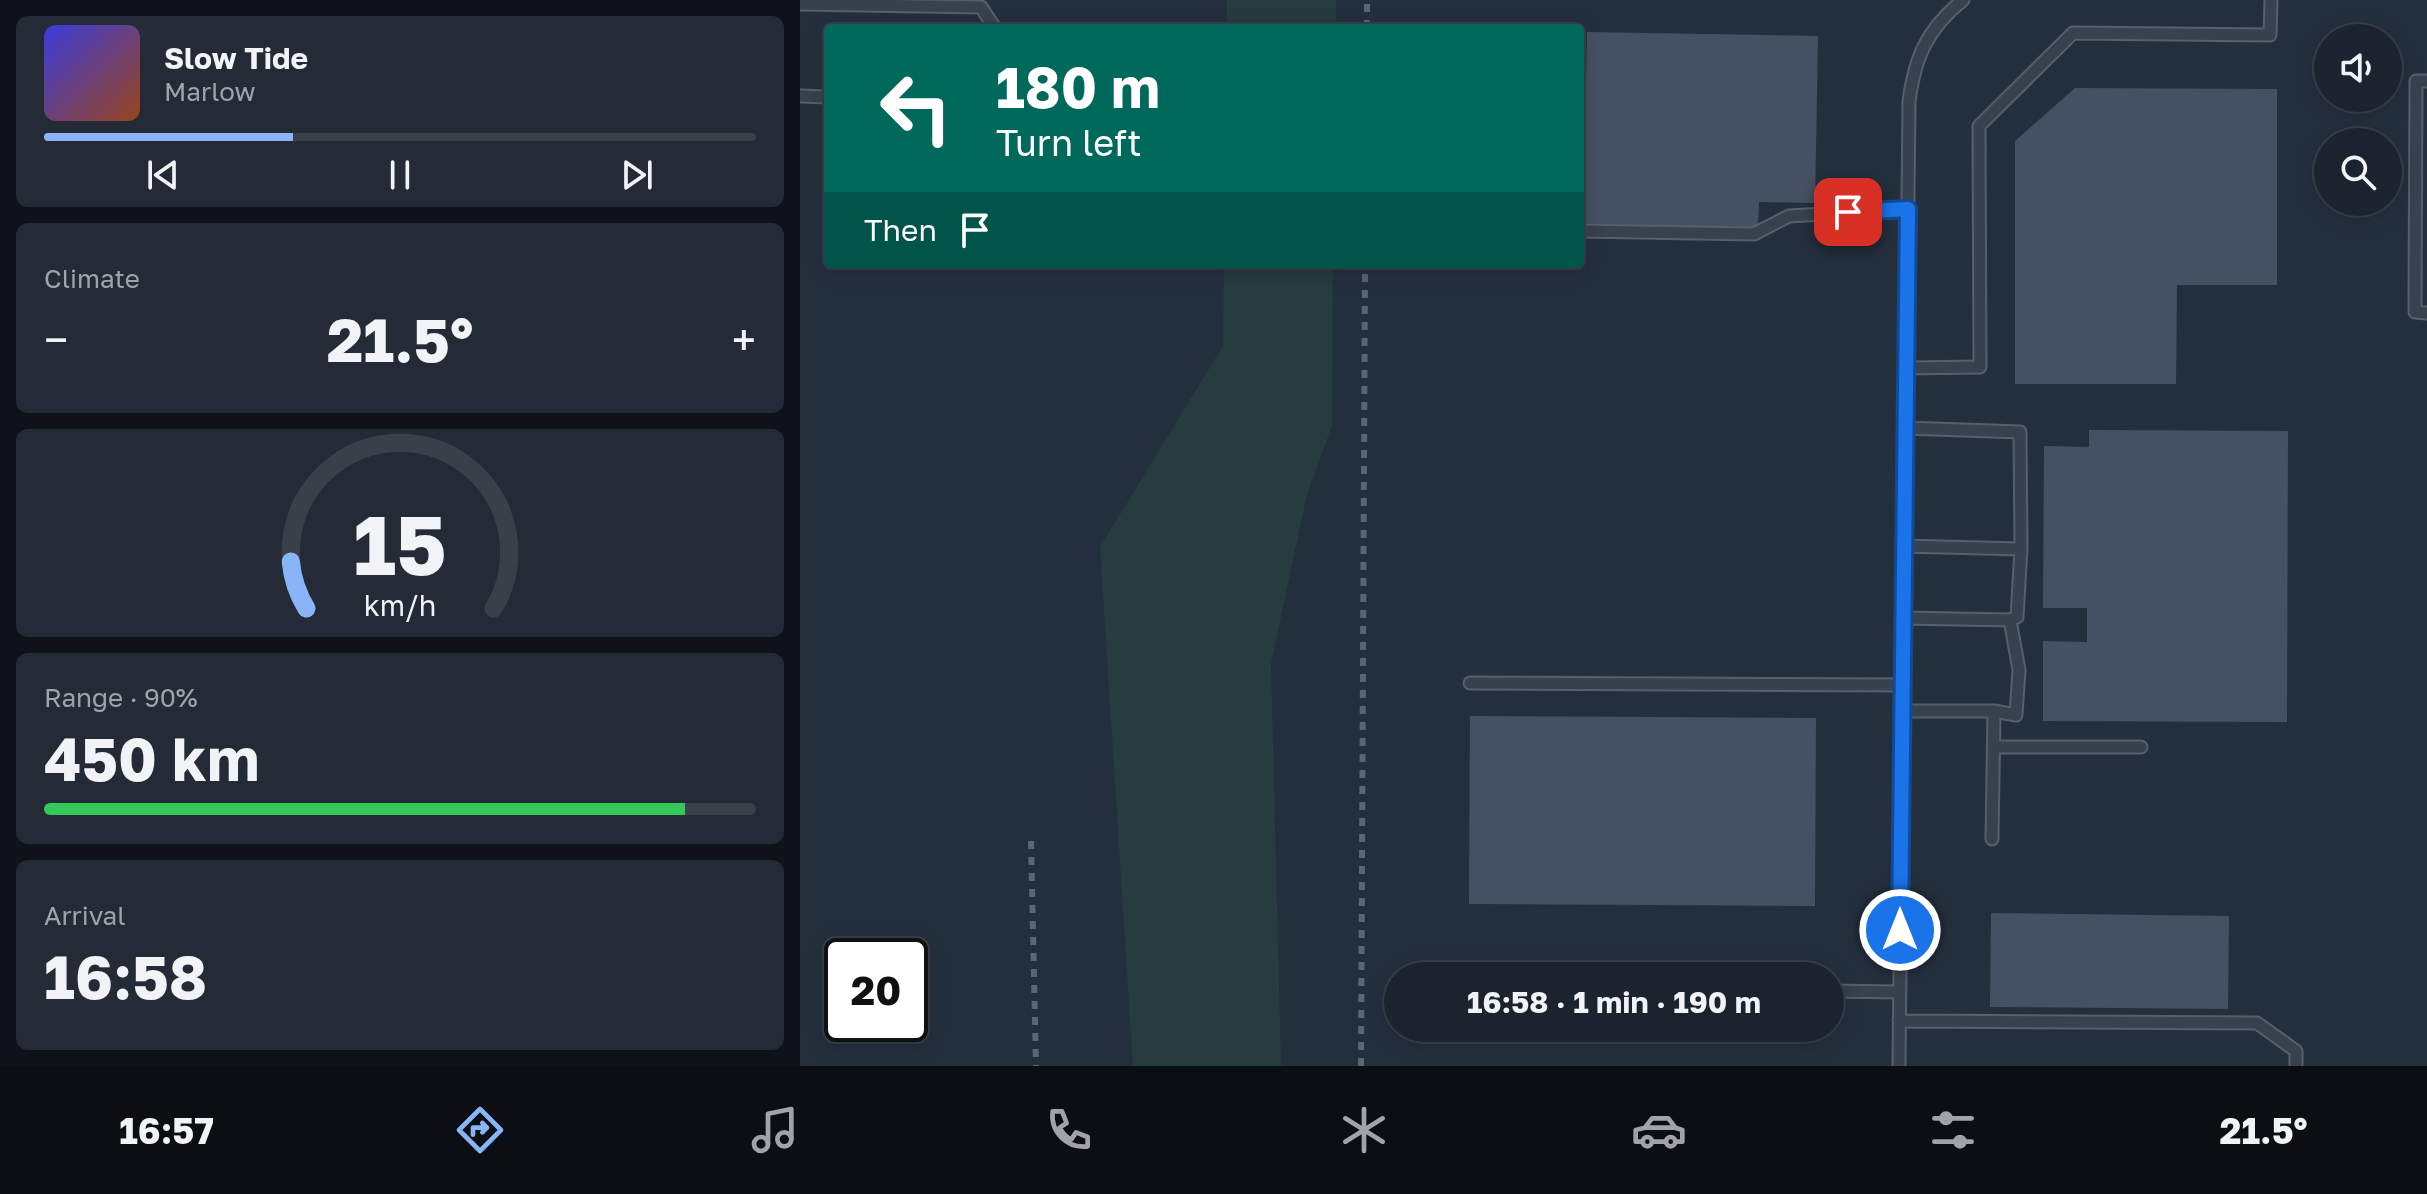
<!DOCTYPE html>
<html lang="en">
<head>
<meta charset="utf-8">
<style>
	body { margin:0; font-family:"Golos Text",sans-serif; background:#242b36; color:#f1f3f6; height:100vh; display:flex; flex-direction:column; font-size:30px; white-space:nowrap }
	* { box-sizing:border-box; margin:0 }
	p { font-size:26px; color:#a0a4aa }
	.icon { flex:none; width:44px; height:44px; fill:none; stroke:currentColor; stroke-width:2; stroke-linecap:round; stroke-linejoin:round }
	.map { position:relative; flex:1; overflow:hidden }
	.panel { display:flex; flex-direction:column; gap:16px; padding:16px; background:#0f1319; width:800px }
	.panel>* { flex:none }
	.guide { position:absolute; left:24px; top:24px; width:760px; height:244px; border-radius:8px; box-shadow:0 4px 20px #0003,0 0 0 2px #39404a; background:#00695c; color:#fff; overflow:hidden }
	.buttons { position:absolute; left:1514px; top:24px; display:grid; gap:16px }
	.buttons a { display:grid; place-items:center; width:88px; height:88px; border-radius:50%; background:#1b232e; box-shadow:0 4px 20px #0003,0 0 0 2px #39404a; font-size:40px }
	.speed { position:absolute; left:24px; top:938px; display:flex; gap:16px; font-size:40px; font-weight:700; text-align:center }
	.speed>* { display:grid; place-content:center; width:104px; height:104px; border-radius:50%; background:#1b232e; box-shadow:0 4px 20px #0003,0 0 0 2px #39404a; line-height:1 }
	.speed .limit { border:4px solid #111; border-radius:12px; background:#fff; color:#111 }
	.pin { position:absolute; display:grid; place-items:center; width:68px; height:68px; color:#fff; margin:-34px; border-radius:16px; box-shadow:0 4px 12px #0006 }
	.me { position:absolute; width:88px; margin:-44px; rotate:0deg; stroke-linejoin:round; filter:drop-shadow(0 0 6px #0008) }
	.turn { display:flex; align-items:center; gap:28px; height:168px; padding:0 40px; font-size:36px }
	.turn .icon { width:104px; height:104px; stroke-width:2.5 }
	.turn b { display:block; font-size:56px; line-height:68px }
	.then { display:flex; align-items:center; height:76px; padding:0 40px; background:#0003; gap:16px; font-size:30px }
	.big { font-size:60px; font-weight:700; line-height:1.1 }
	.panel .card { flex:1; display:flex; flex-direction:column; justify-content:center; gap:12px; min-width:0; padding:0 28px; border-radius:12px; background:#242b36 }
	.panel .dial { align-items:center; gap:0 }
	.dial svg { height:208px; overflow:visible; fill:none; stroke:#39404a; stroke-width:7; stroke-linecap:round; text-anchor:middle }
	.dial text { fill:#f1f3f6; stroke:none }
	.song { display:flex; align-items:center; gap:24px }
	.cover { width:96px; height:96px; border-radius:12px; background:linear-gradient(135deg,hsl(240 70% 55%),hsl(20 70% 35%)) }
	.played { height:8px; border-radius:4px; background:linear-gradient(90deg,#8ab4f8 35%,#39404a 35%) }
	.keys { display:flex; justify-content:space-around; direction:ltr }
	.heat { display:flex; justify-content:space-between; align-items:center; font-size:44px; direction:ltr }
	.charge { height:12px; border-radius:6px; background:linear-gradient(90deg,#34c759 90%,#39404a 0) }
	.trip { position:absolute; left:584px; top:962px; width:460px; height:80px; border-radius:40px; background:#1b232e; box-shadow:0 4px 20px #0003,0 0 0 2px #39404a; font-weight:700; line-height:80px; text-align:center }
	.dock { display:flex; height:128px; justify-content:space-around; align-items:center; background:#0b0e12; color:#a0a4aa }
	.dock .icon { width:56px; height:56px }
	.dock .active { color:#8ab4f8 }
	.dock b { font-size:36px; color:#f1f3f6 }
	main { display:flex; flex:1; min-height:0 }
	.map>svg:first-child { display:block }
</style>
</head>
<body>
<main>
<section class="panel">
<div class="card">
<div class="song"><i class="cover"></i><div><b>Slow Tide</b><p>Marlow</p></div></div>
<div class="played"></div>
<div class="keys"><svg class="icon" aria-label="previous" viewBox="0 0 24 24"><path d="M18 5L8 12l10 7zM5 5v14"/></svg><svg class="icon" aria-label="pause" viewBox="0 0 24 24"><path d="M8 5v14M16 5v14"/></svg><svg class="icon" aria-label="next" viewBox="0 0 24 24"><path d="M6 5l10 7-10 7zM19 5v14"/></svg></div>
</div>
<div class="card"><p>Climate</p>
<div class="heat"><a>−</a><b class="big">21.5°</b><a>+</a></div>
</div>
<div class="card dial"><svg viewBox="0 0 100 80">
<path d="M14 69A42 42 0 1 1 86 69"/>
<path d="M14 69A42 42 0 0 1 8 51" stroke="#8ab4f8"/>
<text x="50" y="56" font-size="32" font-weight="700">15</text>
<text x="50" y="72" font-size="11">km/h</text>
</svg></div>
<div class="card"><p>Range · 90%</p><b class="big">450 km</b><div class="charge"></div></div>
<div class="card"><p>Arrival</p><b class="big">16:58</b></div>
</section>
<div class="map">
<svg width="1627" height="1066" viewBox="0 0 1627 1066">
	<rect width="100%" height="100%" fill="#242f3e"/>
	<path fill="#263c3f" d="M427 0H536V28H427Z
		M424 264H533L532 426 507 494 471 664 481 1066H333L300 547 423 346Z"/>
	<path fill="#455162" d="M787 32 1018 36 1015 203 959 202 958 227 783 224Z
		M1275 88 1477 89V285H1377L1376 384H1215V141Z
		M1289 430 1488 431 1487 722 1243 721V641L1287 642V608H1243L1244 446 1289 447Z
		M670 716 1016 718 1015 906 669 904Z
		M1191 913 1429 916 1428 1009 1190 1007Z"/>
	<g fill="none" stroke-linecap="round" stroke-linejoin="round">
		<g stroke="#565f6c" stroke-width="15">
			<path id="lane" d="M0 4 181 7 195 28
				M1627 81H1616L1615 312 1627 313
				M0 96 28 97
				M780 231 954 234 989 216 1108 209
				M1106 368 1180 367 1179 126 1273 33 1470 35 1471 0
				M1105 428 1220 432 1221 549
				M1103 546 1221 549 1217 617 1210 620
				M1102 618 1210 620 1219 670 1216 715 1194 711
				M670 683 1103 685
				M1103 711H1194L1192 839
				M1194 747H1341
				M680 969 727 976
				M1030 991 1099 992
				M1099 1021 1457 1023 1496 1051V1066
				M1099 1066 1109 101C1115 57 1127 29 1163 0"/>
		</g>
		<use href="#lane" stroke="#38414e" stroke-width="11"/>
		<path stroke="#5a6575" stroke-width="6" stroke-dasharray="8 8" stroke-linecap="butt" d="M567 28V0
			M231 841 236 1066
			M561 1066 565 264"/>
	</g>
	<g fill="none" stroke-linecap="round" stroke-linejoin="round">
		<g stroke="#114b97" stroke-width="20">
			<path id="route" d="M1048 212 1108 209 1100 930"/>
		</g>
		<use href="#route" stroke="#1a73e8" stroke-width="14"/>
	</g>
</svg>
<div class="buttons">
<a><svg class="icon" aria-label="sound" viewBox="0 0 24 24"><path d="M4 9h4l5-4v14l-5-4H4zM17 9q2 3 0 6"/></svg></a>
<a><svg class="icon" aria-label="search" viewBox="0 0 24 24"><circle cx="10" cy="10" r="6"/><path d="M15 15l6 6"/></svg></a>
</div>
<div class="speed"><div class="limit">20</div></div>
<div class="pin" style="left:1048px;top:212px;background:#d93025"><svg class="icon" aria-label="arrive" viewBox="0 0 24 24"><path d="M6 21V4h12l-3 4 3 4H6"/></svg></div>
<svg class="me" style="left:1100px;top:930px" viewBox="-20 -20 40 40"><circle r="17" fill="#1a73e8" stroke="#fff" stroke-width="3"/><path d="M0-11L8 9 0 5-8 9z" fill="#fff"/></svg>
<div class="trip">16:58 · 1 min · 190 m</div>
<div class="guide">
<div class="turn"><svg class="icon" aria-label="left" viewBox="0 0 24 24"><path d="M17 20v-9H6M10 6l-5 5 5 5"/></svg><div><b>180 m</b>Turn left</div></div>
<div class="then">Then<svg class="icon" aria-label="arrive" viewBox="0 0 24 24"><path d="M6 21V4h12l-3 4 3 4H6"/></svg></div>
</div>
</div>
</main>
<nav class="dock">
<b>16:57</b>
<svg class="icon active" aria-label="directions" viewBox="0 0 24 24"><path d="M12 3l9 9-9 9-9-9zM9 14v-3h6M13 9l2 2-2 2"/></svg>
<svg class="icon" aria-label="music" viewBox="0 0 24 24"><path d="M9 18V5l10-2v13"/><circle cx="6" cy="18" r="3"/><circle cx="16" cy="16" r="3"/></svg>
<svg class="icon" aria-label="phone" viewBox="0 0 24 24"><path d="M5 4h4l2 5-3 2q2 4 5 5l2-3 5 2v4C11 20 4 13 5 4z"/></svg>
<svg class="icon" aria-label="climate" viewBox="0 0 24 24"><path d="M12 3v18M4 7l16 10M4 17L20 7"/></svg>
<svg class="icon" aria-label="car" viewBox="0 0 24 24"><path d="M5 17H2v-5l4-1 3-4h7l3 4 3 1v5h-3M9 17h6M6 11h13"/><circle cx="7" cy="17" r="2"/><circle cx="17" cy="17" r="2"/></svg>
<svg class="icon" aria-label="filters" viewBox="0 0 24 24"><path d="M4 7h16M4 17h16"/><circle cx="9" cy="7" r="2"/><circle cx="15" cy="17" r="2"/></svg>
<b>21.5°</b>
</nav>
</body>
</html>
